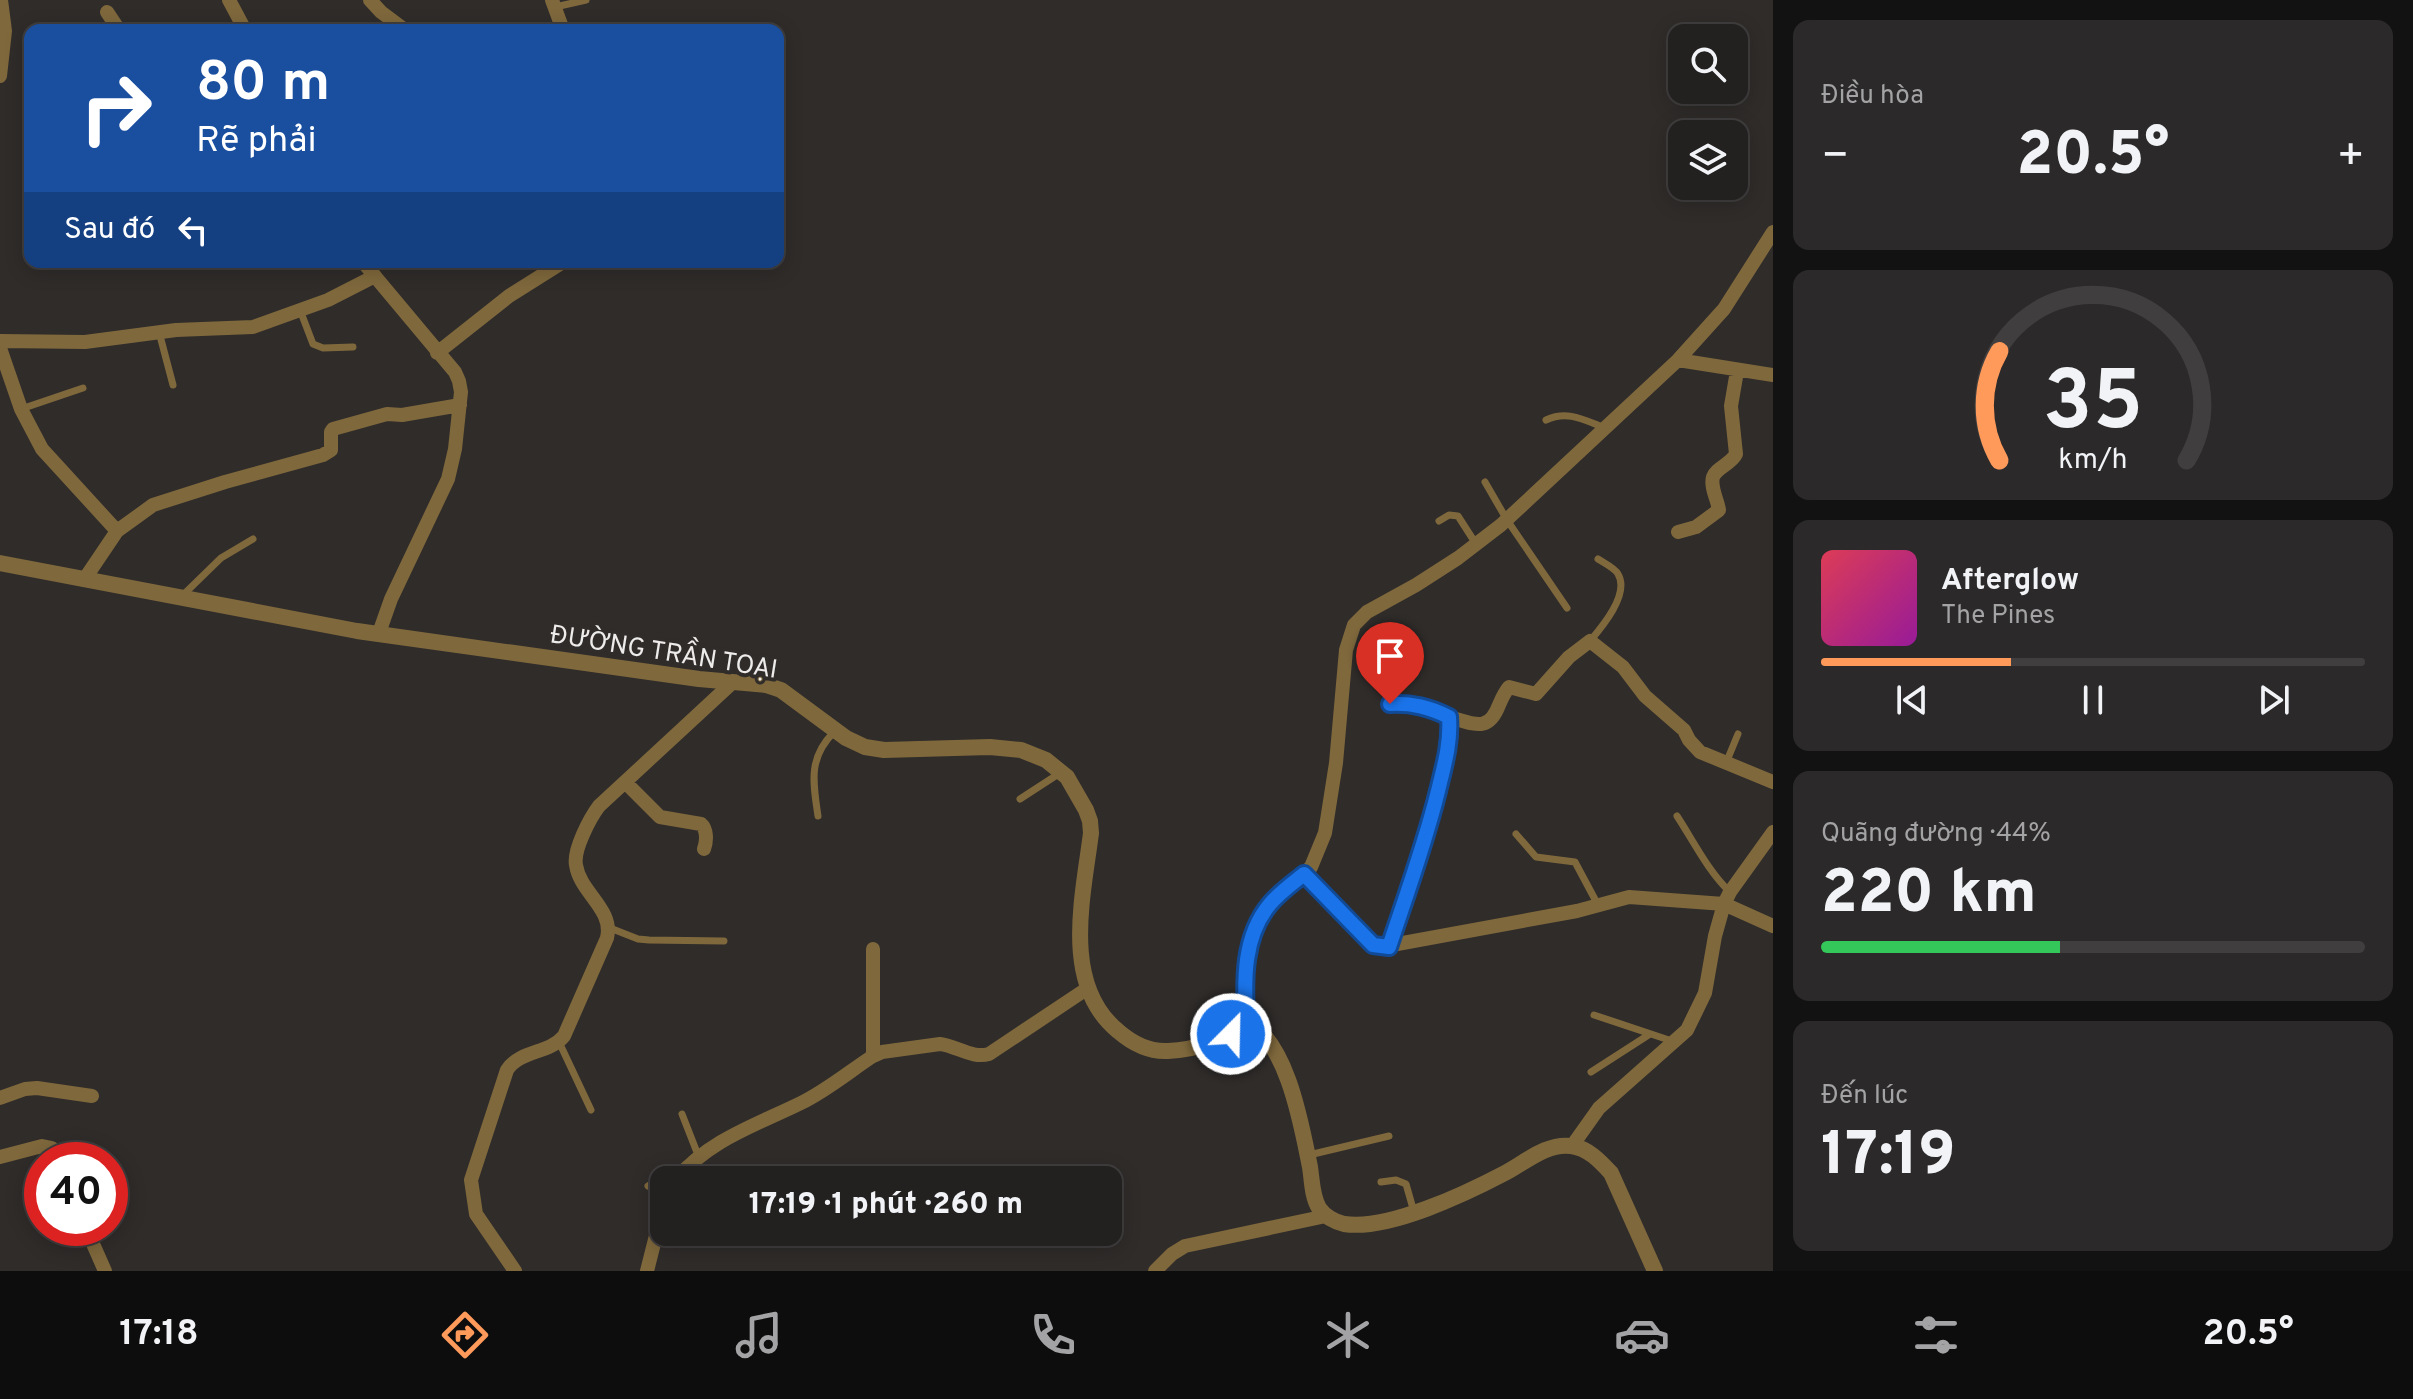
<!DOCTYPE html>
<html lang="vi">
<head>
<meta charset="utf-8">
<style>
	body { margin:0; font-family:Overpass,sans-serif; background:#2b2929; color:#f1f3f6; height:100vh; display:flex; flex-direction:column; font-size:30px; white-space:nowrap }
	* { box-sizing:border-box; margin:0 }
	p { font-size:26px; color:#a3a3a5 }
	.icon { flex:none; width:44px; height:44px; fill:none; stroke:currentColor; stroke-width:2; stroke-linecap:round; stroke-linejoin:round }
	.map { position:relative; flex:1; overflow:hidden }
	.panel { display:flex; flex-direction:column; gap:20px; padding:20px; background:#131212; width:640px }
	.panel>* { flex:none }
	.hud { position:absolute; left:24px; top:24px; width:760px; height:244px; border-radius:16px; box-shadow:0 4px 20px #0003,0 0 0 2px #403e3e; background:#1a4fa0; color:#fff; overflow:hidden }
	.tools { position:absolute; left:1668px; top:24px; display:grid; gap:16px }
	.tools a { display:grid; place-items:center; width:80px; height:80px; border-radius:16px; background:#232120; box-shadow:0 4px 20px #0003,0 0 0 2px #403e3e; font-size:40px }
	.speed { position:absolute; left:24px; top:1142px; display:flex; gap:16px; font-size:40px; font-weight:700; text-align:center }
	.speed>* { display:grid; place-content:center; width:104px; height:104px; border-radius:50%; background:#232120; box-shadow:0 4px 20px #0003,0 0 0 2px #403e3e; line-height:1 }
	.speed .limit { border:12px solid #d22; background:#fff; color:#111 }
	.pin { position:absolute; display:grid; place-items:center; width:68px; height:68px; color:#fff; margin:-82px -34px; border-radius:50% 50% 50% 0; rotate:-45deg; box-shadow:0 0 8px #0007 }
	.pin .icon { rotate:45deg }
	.me { position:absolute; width:88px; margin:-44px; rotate:23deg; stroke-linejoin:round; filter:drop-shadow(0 0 6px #0008) }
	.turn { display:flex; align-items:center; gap:28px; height:168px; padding:0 40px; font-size:36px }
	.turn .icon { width:104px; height:104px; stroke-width:2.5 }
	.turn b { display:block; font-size:56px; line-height:68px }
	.then { display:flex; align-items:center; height:76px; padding:0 40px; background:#0003; gap:16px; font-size:30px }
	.big { font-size:60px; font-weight:800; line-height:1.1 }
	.panel .widget { flex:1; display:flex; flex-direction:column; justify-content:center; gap:12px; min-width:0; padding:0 28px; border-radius:16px; background:#2b2929 }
	.panel .dial { align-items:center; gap:0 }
	.dial svg { height:208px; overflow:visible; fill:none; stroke:#403e3e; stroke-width:7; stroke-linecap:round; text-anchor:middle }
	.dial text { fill:#f1f3f6; stroke:none }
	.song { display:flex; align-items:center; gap:24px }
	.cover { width:96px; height:96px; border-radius:12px; background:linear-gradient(135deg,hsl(350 70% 55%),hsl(300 70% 35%)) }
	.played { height:8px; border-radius:4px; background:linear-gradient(90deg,#ff9a5b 35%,#403e3e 35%) }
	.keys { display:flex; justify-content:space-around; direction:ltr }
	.heat { display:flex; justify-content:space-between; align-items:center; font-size:44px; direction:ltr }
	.charge { height:12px; border-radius:6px; background:linear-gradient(90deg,#34c759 44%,#403e3e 0) }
	.trip { position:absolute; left:650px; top:1166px; width:472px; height:80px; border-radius:16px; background:#232120; box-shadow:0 4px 20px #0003,0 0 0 2px #403e3e; font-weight:800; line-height:80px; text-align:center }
	.tabs { display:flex; height:128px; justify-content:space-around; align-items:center; background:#0e0d0d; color:#a3a3a5 }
	.tabs .icon { width:56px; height:56px }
	.tabs .current { color:#ff9a5b }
	.tabs b { font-size:36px; color:#f1f3f6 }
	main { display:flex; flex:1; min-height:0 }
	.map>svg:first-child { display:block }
</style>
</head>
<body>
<main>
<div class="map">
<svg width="1773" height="1271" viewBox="0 0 1773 1271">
	<rect width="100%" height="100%" fill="#2f2c2a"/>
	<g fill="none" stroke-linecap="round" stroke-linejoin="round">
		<path stroke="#7f683c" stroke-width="7" d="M555 7 586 0
			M300 310 313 344 323 348 353 347
			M159 332 173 385
			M21 409 83 388
			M1546 420C1568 410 1584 420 1605 428
			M1485 482 1507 520 1567 608
			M1439 521 1449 515 1458 516 1476 544
			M182 596 221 558 253 539
			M1590 641C1602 627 1630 594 1618 574 1615 568 1604 563 1598 559
			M1726 763 1738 734
			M1020 799 1060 773
			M818 816C813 782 808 758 834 732
			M1677 816C1694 842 1708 871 1730 892
			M1516 834 1536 857 1575 862 1598 905
			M610 928 638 939 649 940 724 941
			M1594 1015 1672 1041
			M559 1042 591 1110
			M1591 1072 1650 1034
			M682 1114 698 1155
			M1309 1155 1389 1136
			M1381 1182 1396 1180 1406 1184 1414 1212
			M648 1186 659 1179 678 1175"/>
		<path stroke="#7f683c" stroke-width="14" d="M229 0 245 30
			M370 0 381 12 405 30
			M552 0 563 30
			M107 12 119 30
			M0 76 5 31 1 0
			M363 262 455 372 459 381 461 392 455 449 448 479 391 599 379 633
			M0 341 85 342 176 330 253 327 328 300 375 276
			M0 348 21 409 42 449 117 531
			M437 353 509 296 563 262
			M1678 360 1773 375
			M1678 532 1696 527 1719 510C1718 501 1710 487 1713 477 1716 468 1731 464 1736 454L1731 406 1737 371
			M84 580 117 531 153 505 225 482 323 455 331 450V432L333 429 387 414 402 415 460 405
			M1390 704 1421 705 1449 717
			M625 782 660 817 701 824C707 829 707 841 704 849
			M1304 874 1373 945 1381 947 1577 911 1629 897 1724 904 1773 926
			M1389 947 1436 799 1449 743V717C1473 723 1488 734 1499 705 1502 698 1504 693 1509 687L1536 694 1569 657 1590 641 1623 667 1645 696 1684 730 1689 740 1700 752 1773 782
			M873 949V1056
			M1246 1020 1244 985 1246 963 1250 942 1259 921 1270 903 1311 867 1325 833 1336 763 1346 650 1354 625 1367 612 1416 585 1458 558 1501 525 1678 360 1724 309 1773 232
			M0 1098 25 1089 37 1088 92 1096
			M1572 1146 1599 1108 1687 1030 1705 993 1715 936 1724 904 1730 892 1773 832
			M0 1157 42 1146 52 1148 59 1160
			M675 1180C711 1139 754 1126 801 1103 826 1091 850 1071 873 1056L882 1052 940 1044C957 1046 972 1059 989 1054L1088 988
			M86 1228 105 1271
			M515 1271 476 1214 471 1180 507 1070C520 1050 549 1054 564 1036L607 938C614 909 580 893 576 865 573 850 590 818 599 806L733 682
			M647 1271 664 1204
			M1155 1271 1172 1254 1185 1246 1326 1216"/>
		<path stroke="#7f683c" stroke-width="16" d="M0 563 357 631 699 679 766 685 781 690 846 738 865 747 884 750 990 747 1021 750 1046 760 1067 777 1086 810 1090 821 1091 833C1083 897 1061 984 1118 1031 1133 1044 1149 1052 1168 1051 1198 1050 1224 1039 1246 1020 1288 1044 1301 1123 1310 1167 1312 1180 1312 1197 1319 1208 1324 1216 1335 1222 1344 1224 1388 1231 1467 1193 1505 1173 1526 1162 1546 1143 1571 1146 1588 1148 1600 1161 1611 1173L1655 1271"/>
	</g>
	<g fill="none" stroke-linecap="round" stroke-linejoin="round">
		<g stroke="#114b97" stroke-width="20">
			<path id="route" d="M1231 1034 1246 1020C1244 980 1243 936 1270 904 1280 892 1293 883 1304 874L1373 945 1389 947C1406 896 1425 844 1438 791 1444 766 1451 743 1449 717 1429 707 1412 703 1390 704"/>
		</g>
		<use href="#route" stroke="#1a73e8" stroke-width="14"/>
	</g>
	<g text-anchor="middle" stroke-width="8" stroke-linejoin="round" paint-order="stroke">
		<g font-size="26" fill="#eeeceb" stroke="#2f2c2a">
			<text transform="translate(664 651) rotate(9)" y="9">ĐƯỜNG TRẦN TOẠI</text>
		</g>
	</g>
</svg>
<div class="tools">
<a><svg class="icon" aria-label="search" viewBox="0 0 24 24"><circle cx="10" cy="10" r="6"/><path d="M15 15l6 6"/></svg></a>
<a><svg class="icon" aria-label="layers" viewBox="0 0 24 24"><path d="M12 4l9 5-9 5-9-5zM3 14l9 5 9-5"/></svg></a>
</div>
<div class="speed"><div class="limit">40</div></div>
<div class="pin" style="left:1390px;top:704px;background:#d93025"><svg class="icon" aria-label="arrive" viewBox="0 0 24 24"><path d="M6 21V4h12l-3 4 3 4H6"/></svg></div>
<svg class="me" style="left:1231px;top:1034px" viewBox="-20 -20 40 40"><circle r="17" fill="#1a73e8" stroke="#fff" stroke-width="3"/><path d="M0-11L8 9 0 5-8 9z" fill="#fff"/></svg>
<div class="trip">17:19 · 1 phút · 260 m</div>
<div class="hud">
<div class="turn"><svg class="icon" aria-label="right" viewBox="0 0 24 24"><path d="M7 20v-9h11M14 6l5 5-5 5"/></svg><div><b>80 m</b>Rẽ phải</div></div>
<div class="then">Sau đó<svg class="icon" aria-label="left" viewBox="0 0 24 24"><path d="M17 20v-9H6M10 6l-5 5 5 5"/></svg></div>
</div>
</div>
<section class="panel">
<div class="widget"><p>Điều hòa</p>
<div class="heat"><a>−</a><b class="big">20.5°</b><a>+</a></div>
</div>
<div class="widget dial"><svg viewBox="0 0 100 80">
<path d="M14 69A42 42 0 1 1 86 69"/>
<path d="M14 69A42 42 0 0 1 14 27" stroke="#ff9a5b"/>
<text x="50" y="56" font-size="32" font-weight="700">35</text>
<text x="50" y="72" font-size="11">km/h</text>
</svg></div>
<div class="widget">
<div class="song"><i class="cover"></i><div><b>Afterglow</b><p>The Pines</p></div></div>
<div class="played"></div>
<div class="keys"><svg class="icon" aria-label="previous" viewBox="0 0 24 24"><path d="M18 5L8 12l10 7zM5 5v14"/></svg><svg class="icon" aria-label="pause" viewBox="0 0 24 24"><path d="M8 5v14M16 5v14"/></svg><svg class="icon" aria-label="next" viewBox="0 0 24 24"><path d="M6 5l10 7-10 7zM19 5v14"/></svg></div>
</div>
<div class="widget"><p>Quãng đường · 44%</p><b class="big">220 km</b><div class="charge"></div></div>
<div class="widget"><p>Đến lúc</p><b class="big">17:19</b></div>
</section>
</main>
<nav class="tabs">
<b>17:18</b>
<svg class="icon current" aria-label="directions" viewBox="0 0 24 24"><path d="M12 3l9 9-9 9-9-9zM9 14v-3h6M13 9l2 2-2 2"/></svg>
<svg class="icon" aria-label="music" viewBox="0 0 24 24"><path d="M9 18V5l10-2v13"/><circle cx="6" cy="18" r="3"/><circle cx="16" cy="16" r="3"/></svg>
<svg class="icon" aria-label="phone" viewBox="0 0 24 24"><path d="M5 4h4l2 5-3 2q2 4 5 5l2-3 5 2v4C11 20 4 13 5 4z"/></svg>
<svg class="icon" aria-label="climate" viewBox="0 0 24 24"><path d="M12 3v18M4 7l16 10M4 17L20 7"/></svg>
<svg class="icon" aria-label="car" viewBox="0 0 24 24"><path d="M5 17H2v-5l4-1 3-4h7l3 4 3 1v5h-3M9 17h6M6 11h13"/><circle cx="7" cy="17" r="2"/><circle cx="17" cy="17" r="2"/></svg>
<svg class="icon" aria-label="filters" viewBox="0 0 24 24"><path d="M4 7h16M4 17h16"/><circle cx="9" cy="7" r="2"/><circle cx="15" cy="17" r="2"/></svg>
<b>20.5°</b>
</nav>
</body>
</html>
